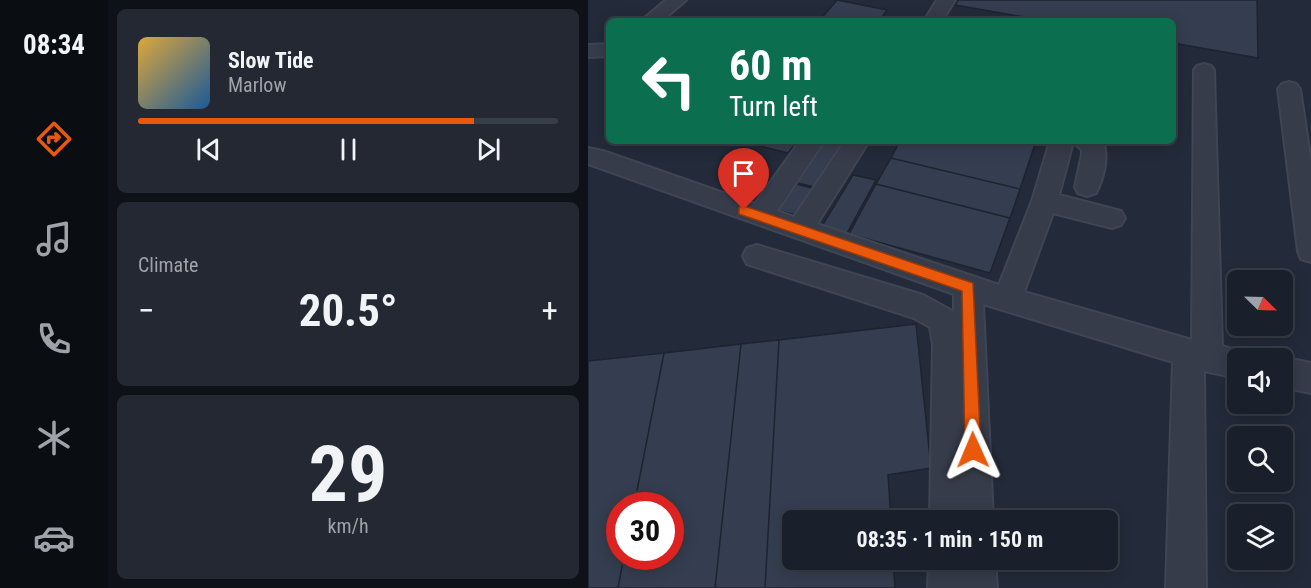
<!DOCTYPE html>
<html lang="en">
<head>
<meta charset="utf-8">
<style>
	body { margin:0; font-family:"Roboto Condensed",sans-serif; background:#232833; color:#f1f3f6; height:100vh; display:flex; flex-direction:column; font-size:22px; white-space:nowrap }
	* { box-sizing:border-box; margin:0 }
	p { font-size:20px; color:#9fa3a9 }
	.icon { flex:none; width:33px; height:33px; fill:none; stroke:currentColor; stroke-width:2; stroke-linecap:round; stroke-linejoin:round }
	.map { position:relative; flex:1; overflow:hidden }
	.panel { display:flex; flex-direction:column; gap:9px; padding:9px; background:#0e1218; width:480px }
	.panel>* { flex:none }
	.banner { position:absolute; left:18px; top:18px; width:570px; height:126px; border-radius:9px; box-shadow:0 3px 15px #0003,0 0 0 2px #383e47; background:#0b6e4f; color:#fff; overflow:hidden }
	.needle { width:39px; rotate:113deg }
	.controls { position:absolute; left:639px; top:270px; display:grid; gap:12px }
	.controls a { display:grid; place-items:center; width:66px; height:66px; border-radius:9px; background:#1a202b; box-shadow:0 3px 15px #0003,0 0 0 2px #383e47; font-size:30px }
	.speed { position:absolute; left:18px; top:492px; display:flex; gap:12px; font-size:30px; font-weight:700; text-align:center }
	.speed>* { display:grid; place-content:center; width:78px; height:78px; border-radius:50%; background:#1a202b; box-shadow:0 3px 15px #0003,0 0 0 2px #383e47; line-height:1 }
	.speed .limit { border:9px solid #d22; background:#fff; color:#111 }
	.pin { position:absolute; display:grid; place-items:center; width:51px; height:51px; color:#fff; margin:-62px -26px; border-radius:50% 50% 50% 0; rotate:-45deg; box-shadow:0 0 6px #0007 }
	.pin .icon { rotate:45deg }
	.me { position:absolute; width:66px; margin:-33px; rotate:359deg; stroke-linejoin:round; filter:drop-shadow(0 0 4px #0008) }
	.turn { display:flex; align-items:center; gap:21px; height:126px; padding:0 24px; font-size:27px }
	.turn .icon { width:78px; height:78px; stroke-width:2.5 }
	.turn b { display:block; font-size:42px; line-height:51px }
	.big { font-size:45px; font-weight:700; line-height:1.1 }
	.panel .widget { flex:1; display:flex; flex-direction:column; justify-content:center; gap:9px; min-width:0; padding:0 21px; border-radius:9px; background:#232833 }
	.panel .dial { align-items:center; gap:0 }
	.dial b { font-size:78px; line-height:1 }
	.song { display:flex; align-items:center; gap:18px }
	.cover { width:72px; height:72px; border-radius:9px; background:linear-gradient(135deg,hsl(40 70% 55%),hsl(210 70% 35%)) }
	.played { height:6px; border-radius:3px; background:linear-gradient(90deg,#ea580c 80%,#383e47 80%) }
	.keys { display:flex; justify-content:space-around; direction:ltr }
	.heat { display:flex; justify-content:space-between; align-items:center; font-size:33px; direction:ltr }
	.trip { position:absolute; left:194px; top:510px; width:336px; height:60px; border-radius:9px; background:#1a202b; box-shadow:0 3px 15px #0003,0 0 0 2px #383e47; font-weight:700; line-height:60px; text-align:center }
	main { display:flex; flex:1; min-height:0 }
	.menu { display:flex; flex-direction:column; width:108px; justify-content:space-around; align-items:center; background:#0a0d11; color:#9fa3a9 }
	.menu .icon { width:42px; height:42px }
	.menu .on { color:#ea580c }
	.menu b { font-size:27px; color:#f1f3f6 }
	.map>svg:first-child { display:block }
</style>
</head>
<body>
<main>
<nav class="menu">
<b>08:34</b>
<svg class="icon on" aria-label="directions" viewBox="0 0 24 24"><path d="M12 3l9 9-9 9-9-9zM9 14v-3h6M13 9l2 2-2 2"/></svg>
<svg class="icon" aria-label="music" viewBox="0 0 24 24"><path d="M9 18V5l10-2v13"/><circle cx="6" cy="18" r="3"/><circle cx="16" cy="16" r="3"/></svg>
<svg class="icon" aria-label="phone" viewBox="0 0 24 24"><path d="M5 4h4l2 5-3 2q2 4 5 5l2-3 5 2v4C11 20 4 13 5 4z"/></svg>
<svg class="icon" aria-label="climate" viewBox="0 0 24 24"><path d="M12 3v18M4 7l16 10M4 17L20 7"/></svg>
<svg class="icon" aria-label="car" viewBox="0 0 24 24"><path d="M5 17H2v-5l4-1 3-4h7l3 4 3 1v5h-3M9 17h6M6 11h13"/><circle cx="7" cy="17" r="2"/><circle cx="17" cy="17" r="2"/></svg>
</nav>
<section class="panel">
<div class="widget">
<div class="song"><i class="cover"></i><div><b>Slow Tide</b><p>Marlow</p></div></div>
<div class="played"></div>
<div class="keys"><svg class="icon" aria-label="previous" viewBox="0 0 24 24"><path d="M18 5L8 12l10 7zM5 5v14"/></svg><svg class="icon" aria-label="pause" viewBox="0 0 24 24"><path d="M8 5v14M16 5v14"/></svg><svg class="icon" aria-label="next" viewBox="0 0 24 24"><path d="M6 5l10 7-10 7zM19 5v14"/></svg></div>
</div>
<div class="widget"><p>Climate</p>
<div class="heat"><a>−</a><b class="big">20.5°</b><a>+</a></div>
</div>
<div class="widget dial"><b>29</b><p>km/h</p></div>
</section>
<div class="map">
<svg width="723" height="588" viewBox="0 0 723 588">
	<rect width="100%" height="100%" fill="#232a39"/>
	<path fill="#353e50" stroke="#1e2330" stroke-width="1.5" d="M249 0 299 10 291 21H231Z
		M370 0H669L670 58 585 43V21H459L367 5Z
		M152 141H209L200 153Z
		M227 141H264L235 189 201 181Z
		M312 141H448L432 189 303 158Z
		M303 158 432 189 422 218 288 184Z
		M265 175 288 180 259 233 234 226Z
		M201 182 227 189 211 216 183 208Z
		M288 184 422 218 402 273 261 234Z
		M328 324 343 468 300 475 303 520H204V560H305L307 588H177L191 340Z
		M191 340 177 588H127L153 344Z
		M153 344 127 588H30L36 556H82V506H46L76 353Z
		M76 353 46 506H32V556H36L30 588H0V361Z"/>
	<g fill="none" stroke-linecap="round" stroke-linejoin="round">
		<g stroke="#3f4553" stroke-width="4">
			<path id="minor" d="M78 0H98L74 21H53Z
				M349 0H367L354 21H336Z
				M21 44V56L0 57V45Z
				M616 64 623 66 626 70 634 346 661 354 663 358H650V378L616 371 618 588H578L585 362 395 304 405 520H342L345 345 342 327 326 318 159 264 155 256 159 248 169 245 335 295 366 312V294L0 164V148L15 151 167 204 212 141H236L189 211 206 217 257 141H281L229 224 411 285 444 201 462 141H514C522 154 515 180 508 193L499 196 490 193 487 187 494 154V150L485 142 471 195 533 211 537 218 533 225 524 228 465 213 436 292 604 340 606 70 609 66Z
				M701 82 708 84 712 89 723 163V262L713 259 710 251 690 89 694 84Z
				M694 357 723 363V393L694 387V358H691Z
				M341 560H407L409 588H340Z"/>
		</g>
		<use href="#minor" fill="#363c4a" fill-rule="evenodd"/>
	</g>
	<path fill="#ea580c" stroke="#983908" stroke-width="1.5" d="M156 206 385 283 393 450 391 456 385 459 379 456 377 450 374 291 151 214V207Z"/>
</svg>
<div class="controls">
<a><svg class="needle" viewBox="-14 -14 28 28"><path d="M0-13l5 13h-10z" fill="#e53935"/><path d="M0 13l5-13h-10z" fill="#9fa3a9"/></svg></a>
<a><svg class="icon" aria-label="sound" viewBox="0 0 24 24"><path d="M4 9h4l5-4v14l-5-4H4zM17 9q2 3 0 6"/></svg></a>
<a><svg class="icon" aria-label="search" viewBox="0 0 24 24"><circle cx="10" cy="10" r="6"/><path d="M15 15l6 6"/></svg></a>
<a><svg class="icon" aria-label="layers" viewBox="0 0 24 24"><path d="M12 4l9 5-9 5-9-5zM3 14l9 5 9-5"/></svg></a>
</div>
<div class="speed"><div class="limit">30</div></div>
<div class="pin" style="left:156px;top:210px;background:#d93025"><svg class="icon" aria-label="arrive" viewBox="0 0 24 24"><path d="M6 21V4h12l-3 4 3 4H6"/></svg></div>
<svg class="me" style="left:385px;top:450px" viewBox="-20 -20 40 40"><path d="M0-17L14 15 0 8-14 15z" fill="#ea580c" stroke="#fff" stroke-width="4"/></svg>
<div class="trip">08:35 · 1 min · 150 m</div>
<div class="banner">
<div class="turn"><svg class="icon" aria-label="left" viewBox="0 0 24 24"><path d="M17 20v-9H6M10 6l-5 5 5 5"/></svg><div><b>60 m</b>Turn left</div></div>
</div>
</div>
</main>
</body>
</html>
